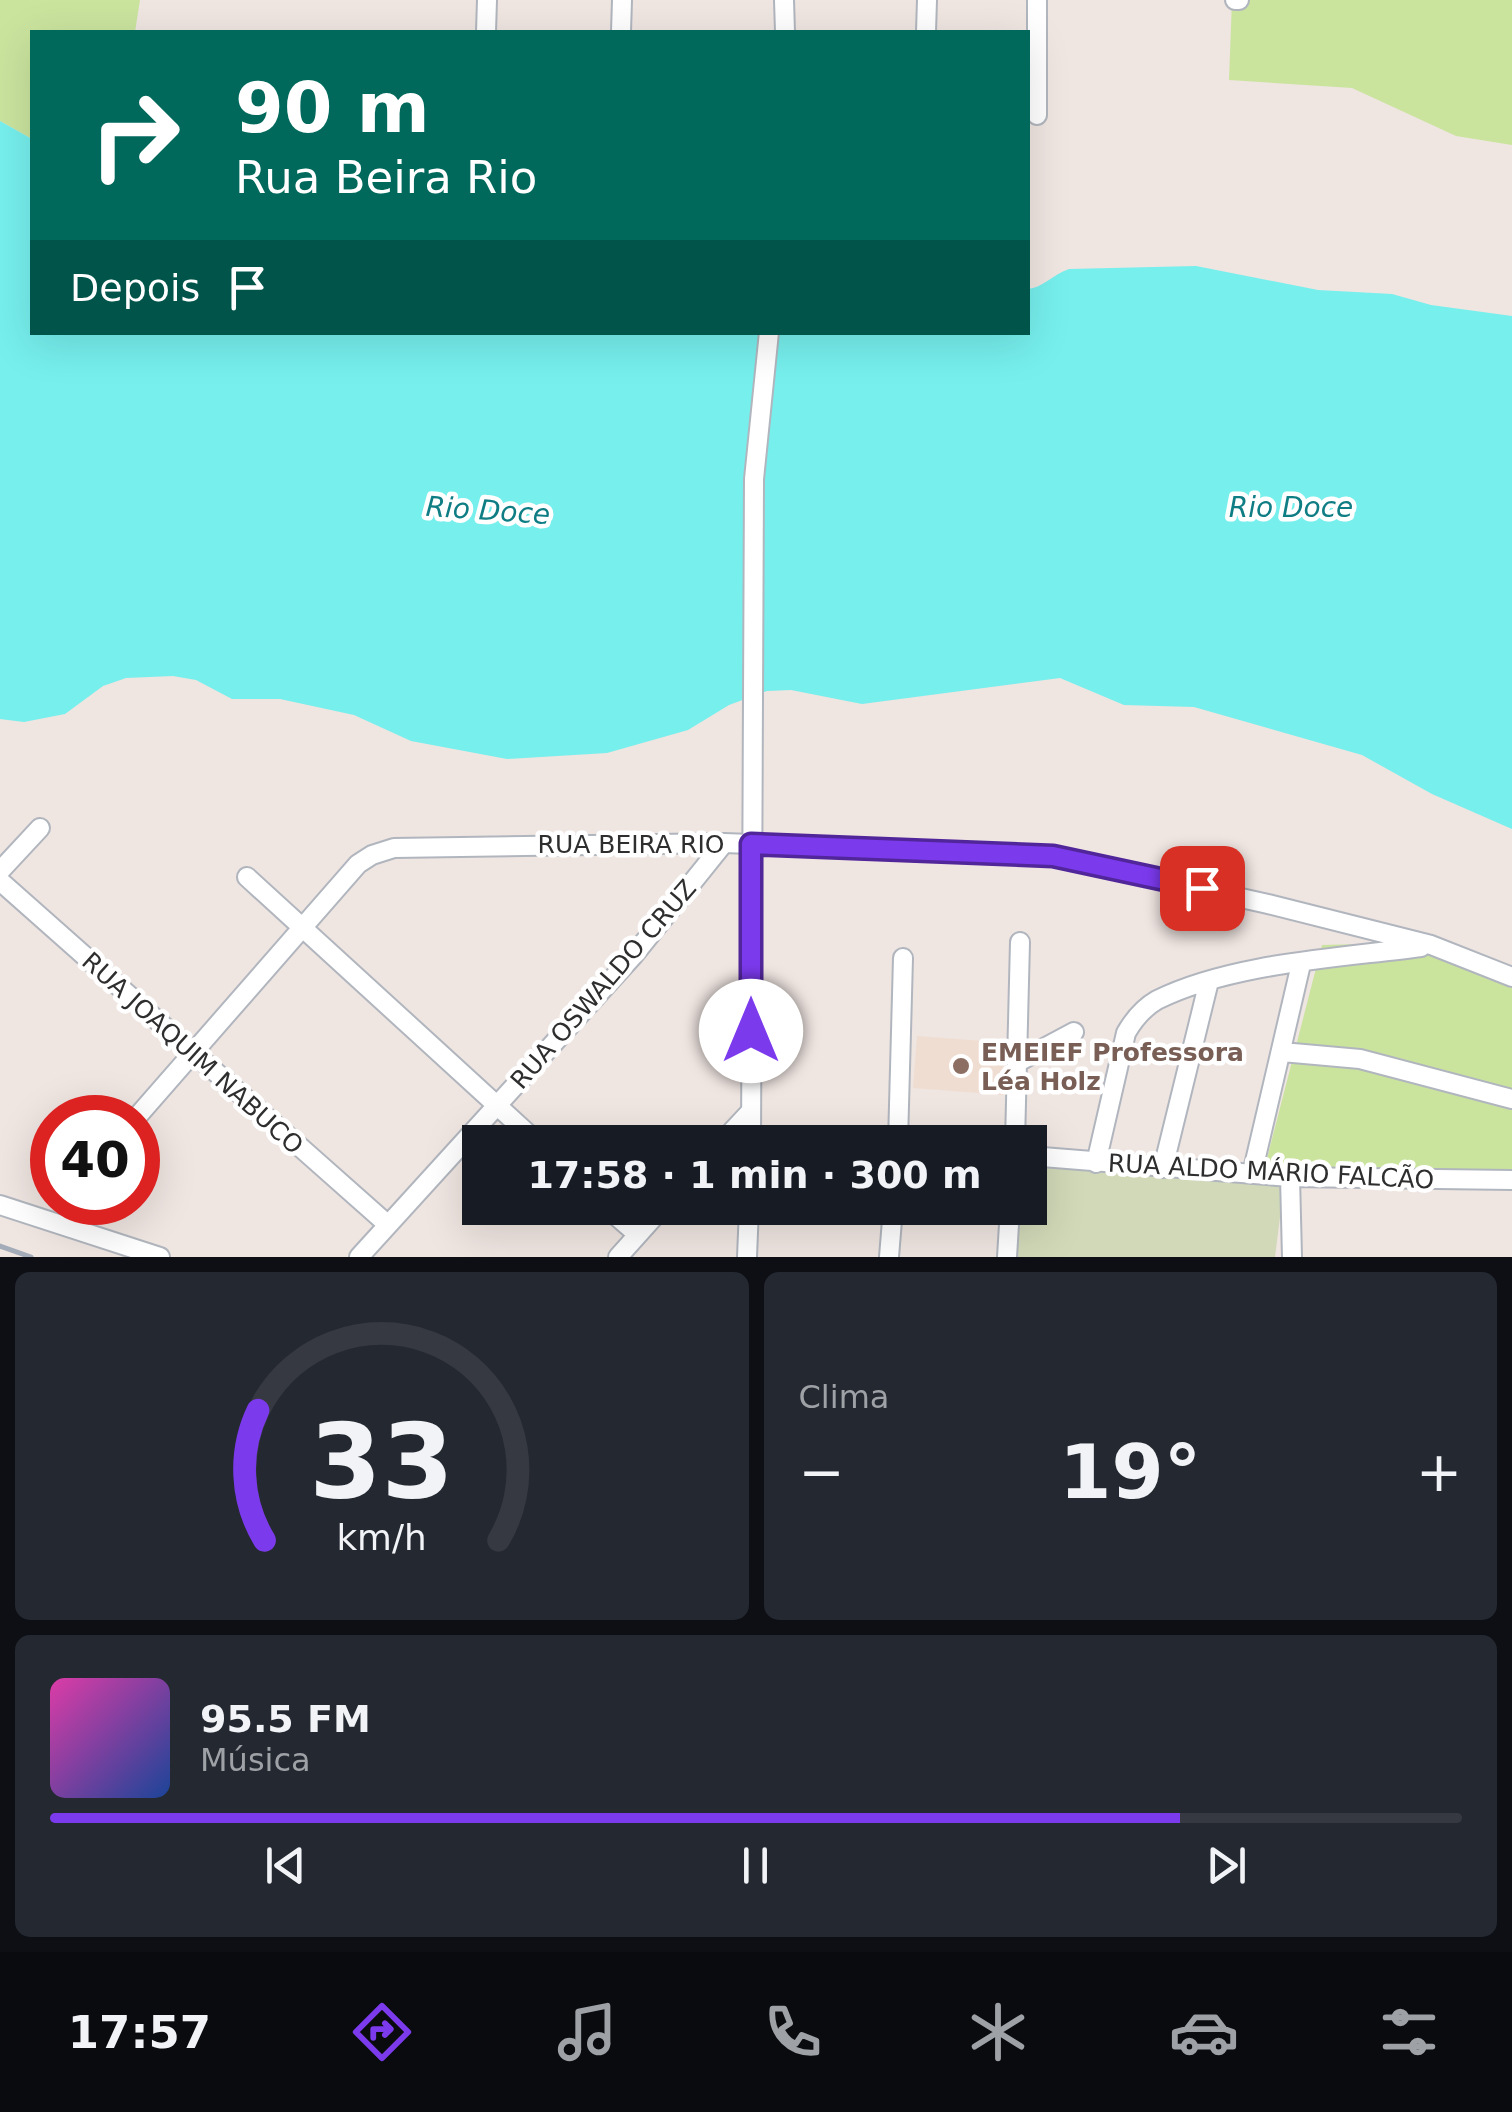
<!DOCTYPE html>
<html lang="pt">
<head>
<meta charset="utf-8">
<style>
	body { margin:0; font-family:"DejaVu Sans",sans-serif; background:#242831; color:#f1f3f6; height:100vh; display:flex; flex-direction:column; font-size:38px; white-space:nowrap }
	* { box-sizing:border-box; margin:0 }
	p { font-size:32px; color:#9ea1a6 }
	.icon { flex:none; width:55px; height:55px; fill:none; stroke:currentColor; stroke-width:2; stroke-linecap:round; stroke-linejoin:round }
	.map { position:relative; height:1257px; overflow:hidden }
	.panel { display:flex; flex-direction:column; gap:15px; padding:15px; background:#0d0f14; flex:1 }
	.panel>* { flex:none }
	.top-card { position:absolute; left:30px; top:30px; width:1000px; height:305px; border-radius:0px; box-shadow:0 10px 40px #0002; background:#00695c; color:#fff; overflow:hidden }
	.speed { position:absolute; left:30px; top:1095px; display:flex; gap:20px; font-size:50px; font-weight:700; text-align:center }
	.speed>* { display:grid; place-content:center; width:130px; height:130px; border-radius:50%; background:#171b24; box-shadow:0 10px 40px #0002; line-height:1 }
	.speed .limit { border:15px solid #d22; background:#fff; color:#111 }
	.pin { position:absolute; display:grid; place-items:center; width:85px; height:85px; color:#fff; margin:-42px; border-radius:20px; box-shadow:0 5px 15px #0006 }
	.me { position:absolute; width:110px; margin:-55px; rotate:0deg; stroke-linejoin:round; filter:drop-shadow(0 0 8px #0008) }
	.turn { display:flex; align-items:center; gap:35px; height:210px; padding:0 40px; font-size:45px }
	.turn .icon { width:130px; height:130px; stroke-width:2.5 }
	.turn b { display:block; font-size:70px; line-height:85px }
	.then { display:flex; align-items:center; height:95px; padding:0 40px; background:#0003; gap:20px; font-size:38px }
	.big { font-size:75px; font-weight:700; line-height:1.1 }
	.panel .widget { flex:1; display:flex; flex-direction:column; justify-content:center; gap:15px; min-width:0; padding:0 35px; border-radius:15px; background:#242831 }
	.panel .dial { align-items:center; gap:0 }
	.dial svg { height:260px; overflow:visible; fill:none; stroke:#363941; stroke-width:7; stroke-linecap:round; text-anchor:middle }
	.dial text { fill:#f1f3f6; stroke:none }
	.song { display:flex; align-items:center; gap:30px }
	.cover { width:120px; height:120px; border-radius:15px; background:linear-gradient(135deg,hsl(320 70% 55%),hsl(220 70% 35%)) }
	.played { height:10px; border-radius:5px; background:linear-gradient(90deg,#7c3aed 80%,#363941 80%) }
	.keys { display:flex; justify-content:space-around; direction:ltr }
	.heat { display:flex; justify-content:space-between; align-items:center; font-size:55px; direction:ltr }
	.panel .tiles { flex:1; display:grid; gap:15px; grid-template-columns:1fr 1fr }
	.widget:last-child { grid-column:span 2 }
	.trip { position:absolute; left:462px; top:1125px; width:585px; height:100px; border-radius:0px; background:#171b24; box-shadow:0 10px 40px #0002; font-weight:700; line-height:100px; text-align:center }
	.menu { display:flex; height:160px; justify-content:space-around; align-items:center; background:#090b0e; color:#9ea1a6 }
	.menu .icon { width:70px; height:70px }
	.menu .on { color:#7c3aed }
	.menu b { font-size:45px; color:#f1f3f6 }
	.map>svg:first-child { display:block }
</style>
</head>
<body>
<div class="map">
<svg width="1512" height="1257" viewBox="0 0 1512 1257">
	<rect width="100%" height="100%" fill="#efe5e1"/>
	<path fill="#f0ddd1" d="M917 1036 1009 1043 1005 1095 913 1088Z"/>
	<path fill="#cae49e" d="M0 0H140L135 32H32V139L0 121Z
		M1232 0H1512V145L1456 136 1352 88 1229 80Z
		M1442 942 1512 966V1177L1263 1174 1322 945Z"/>
	<path fill="#d1d9b8" d="M1030 1162 1284 1185 1275 1257H1017L1021 1208H1030Z"/>
	<path fill="#76efed" d="M0 121 32 139V332H1028V289C1042 288 1054 274 1069 269L1196 266 1318 290 1392 294 1431 305 1512 316V829L1432 794 1362 755 1194 707 1124 705 1060 678 862 704 791 690 767 691 729 705 688 730 607 753 507 759 411 741 354 715 280 699H232L196 680 173 676 126 678 103 686 65 714 24 722 0 719Z"/>
	<g fill="none" stroke-linecap="round" stroke-linejoin="round">
		<g stroke="#b1b6be" stroke-width="22">
			<path id="minor" d="M784 0 785 32
				M1235 0H1239
				M486 32 487 0
				M621 32 622 0
				M926 32 927 0
				M1037 115V0
				M0 871 40 828
				M247 877 537 1142
				M0 881 387 1224
				M1282 1052 1360 1059 1512 1099
				M1018 1062 1074 1032
				M136 1118 358 864 372 855 394 848 724 843 1053 856 1268 904 1431 945 1512 977
				M722 1142 751 1111
				M751 1142 754 479 769 332
				M898 1142 903 958
				M1015 1142 1020 942
				M1030 1156 1290 1177 1512 1180
				M1096 1163 1126 1033C1134 1019 1143 1008 1157 1000 1232 963 1339 958 1421 947
				M1163 1168 1209 981
				M1252 1174 1301 964
				M1290 1177 1292 1257
				M0 1205 160 1257
				M607 1208 637 1234
				M359 1257 633 956 724 843
				M618 1257 662 1208
				M747 1257 749 1208
				M889 1257 893 1208
				M1007 1257 1010 1208"/>
		</g>
		<use href="#minor" stroke="#fff" stroke-width="18"/>
		<path stroke="#a3acb8" stroke-width="5" d="M0 1246 31 1257"/>
	</g>
	<g fill="none" stroke-linecap="round" stroke-linejoin="round">
		<g stroke="#51269a" stroke-width="25">
			<path id="route" d="M751 1031V844L1053 856 1202 888"/>
		</g>
		<use href="#route" stroke="#7c3aed" stroke-width="18"/>
	</g>
	<circle fill="#8d6e63" stroke="#fff" stroke-width="4" cx="961" cy="1066" r="10"/>
	<g text-anchor="middle" stroke-width="9" stroke-linejoin="round" paint-order="stroke">
		<g font-size="25" fill="#2e2e2e" stroke="#fff">
			<text x="631" y="853">RUA BEIRA RIO</text>
			<text transform="translate(603 984) rotate(-49)" y="9">RUA OSWALDO CRUZ</text>
			<text transform="translate(193 1053) rotate(42)" y="9">RUA JOAQUIM NABUCO</text>
			<text transform="translate(1271 1171) rotate(3)" y="9">RUA ALDO MÁRIO FALCÃO</text>
		</g>
		<g font-size="25" font-weight="bold" fill="#785e54" stroke="#fff" text-anchor="start">
			<text x="981" y="1061">EMEIEF Professora<tspan x="981" dy="29">Léa Holz</tspan></text>
		</g>
		<g font-size="28" font-style="italic" fill="#0f7d84" stroke="#fff">
			<text x="1291" y="517">Rio Doce</text>
			<text transform="translate(488 510) rotate(4)" y="10">Rio Doce</text>
		</g>
	</g>
</svg>
<div class="speed"><div class="limit">40</div></div>
<div class="pin" style="left:1202px;top:888px;background:#d93025"><svg class="icon" aria-label="arrive" viewBox="0 0 24 24"><path d="M6 21V4h12l-3 4 3 4H6"/></svg></div>
<svg class="me" style="left:751px;top:1031px" viewBox="-20 -20 40 40"><circle r="19" fill="#fff"/><path d="M0-13L10 11 0 6-10 11z" fill="#7c3aed"/></svg>
<div class="trip">17:58 · 1 min · 300 m</div>
<div class="top-card">
<div class="turn"><svg class="icon" aria-label="right" viewBox="0 0 24 24"><path d="M7 20v-9h11M14 6l5 5-5 5"/></svg><div><b>90 m</b>Rua Beira Rio</div></div>
<div class="then">Depois<svg class="icon" aria-label="arrive" viewBox="0 0 24 24"><path d="M6 21V4h12l-3 4 3 4H6"/></svg></div>
</div>
</div>
<section class="panel">
<div class="tiles">
<div class="widget dial"><svg viewBox="0 0 100 80">
<path d="M14 69A42 42 0 1 1 86 69"/>
<path d="M14 69A42 42 0 0 1 12 29" stroke="#7c3aed"/>
<text x="50" y="56" font-size="32" font-weight="700">33</text>
<text x="50" y="72" font-size="11">km/h</text>
</svg></div>
<div class="widget"><p>Clima</p>
<div class="heat"><a>−</a><b class="big">19°</b><a>+</a></div>
</div>
<div class="widget">
<div class="song"><i class="cover"></i><div><b>95.5 FM</b><p>Música</p></div></div>
<div class="played"></div>
<div class="keys"><svg class="icon" aria-label="previous" viewBox="0 0 24 24"><path d="M18 5L8 12l10 7zM5 5v14"/></svg><svg class="icon" aria-label="pause" viewBox="0 0 24 24"><path d="M8 5v14M16 5v14"/></svg><svg class="icon" aria-label="next" viewBox="0 0 24 24"><path d="M6 5l10 7-10 7zM19 5v14"/></svg></div>
</div>
</div>
</section>
<nav class="menu">
<b>17:57</b>
<svg class="icon on" aria-label="directions" viewBox="0 0 24 24"><path d="M12 3l9 9-9 9-9-9zM9 14v-3h6M13 9l2 2-2 2"/></svg>
<svg class="icon" aria-label="music" viewBox="0 0 24 24"><path d="M9 18V5l10-2v13"/><circle cx="6" cy="18" r="3"/><circle cx="16" cy="16" r="3"/></svg>
<svg class="icon" aria-label="phone" viewBox="0 0 24 24"><path d="M5 4h4l2 5-3 2q2 4 5 5l2-3 5 2v4C11 20 4 13 5 4z"/></svg>
<svg class="icon" aria-label="climate" viewBox="0 0 24 24"><path d="M12 3v18M4 7l16 10M4 17L20 7"/></svg>
<svg class="icon" aria-label="car" viewBox="0 0 24 24"><path d="M5 17H2v-5l4-1 3-4h7l3 4 3 1v5h-3M9 17h6M6 11h13"/><circle cx="7" cy="17" r="2"/><circle cx="17" cy="17" r="2"/></svg>
<svg class="icon" aria-label="filters" viewBox="0 0 24 24"><path d="M4 7h16M4 17h16"/><circle cx="9" cy="7" r="2"/><circle cx="15" cy="17" r="2"/></svg>
</nav>
</body>
</html>
